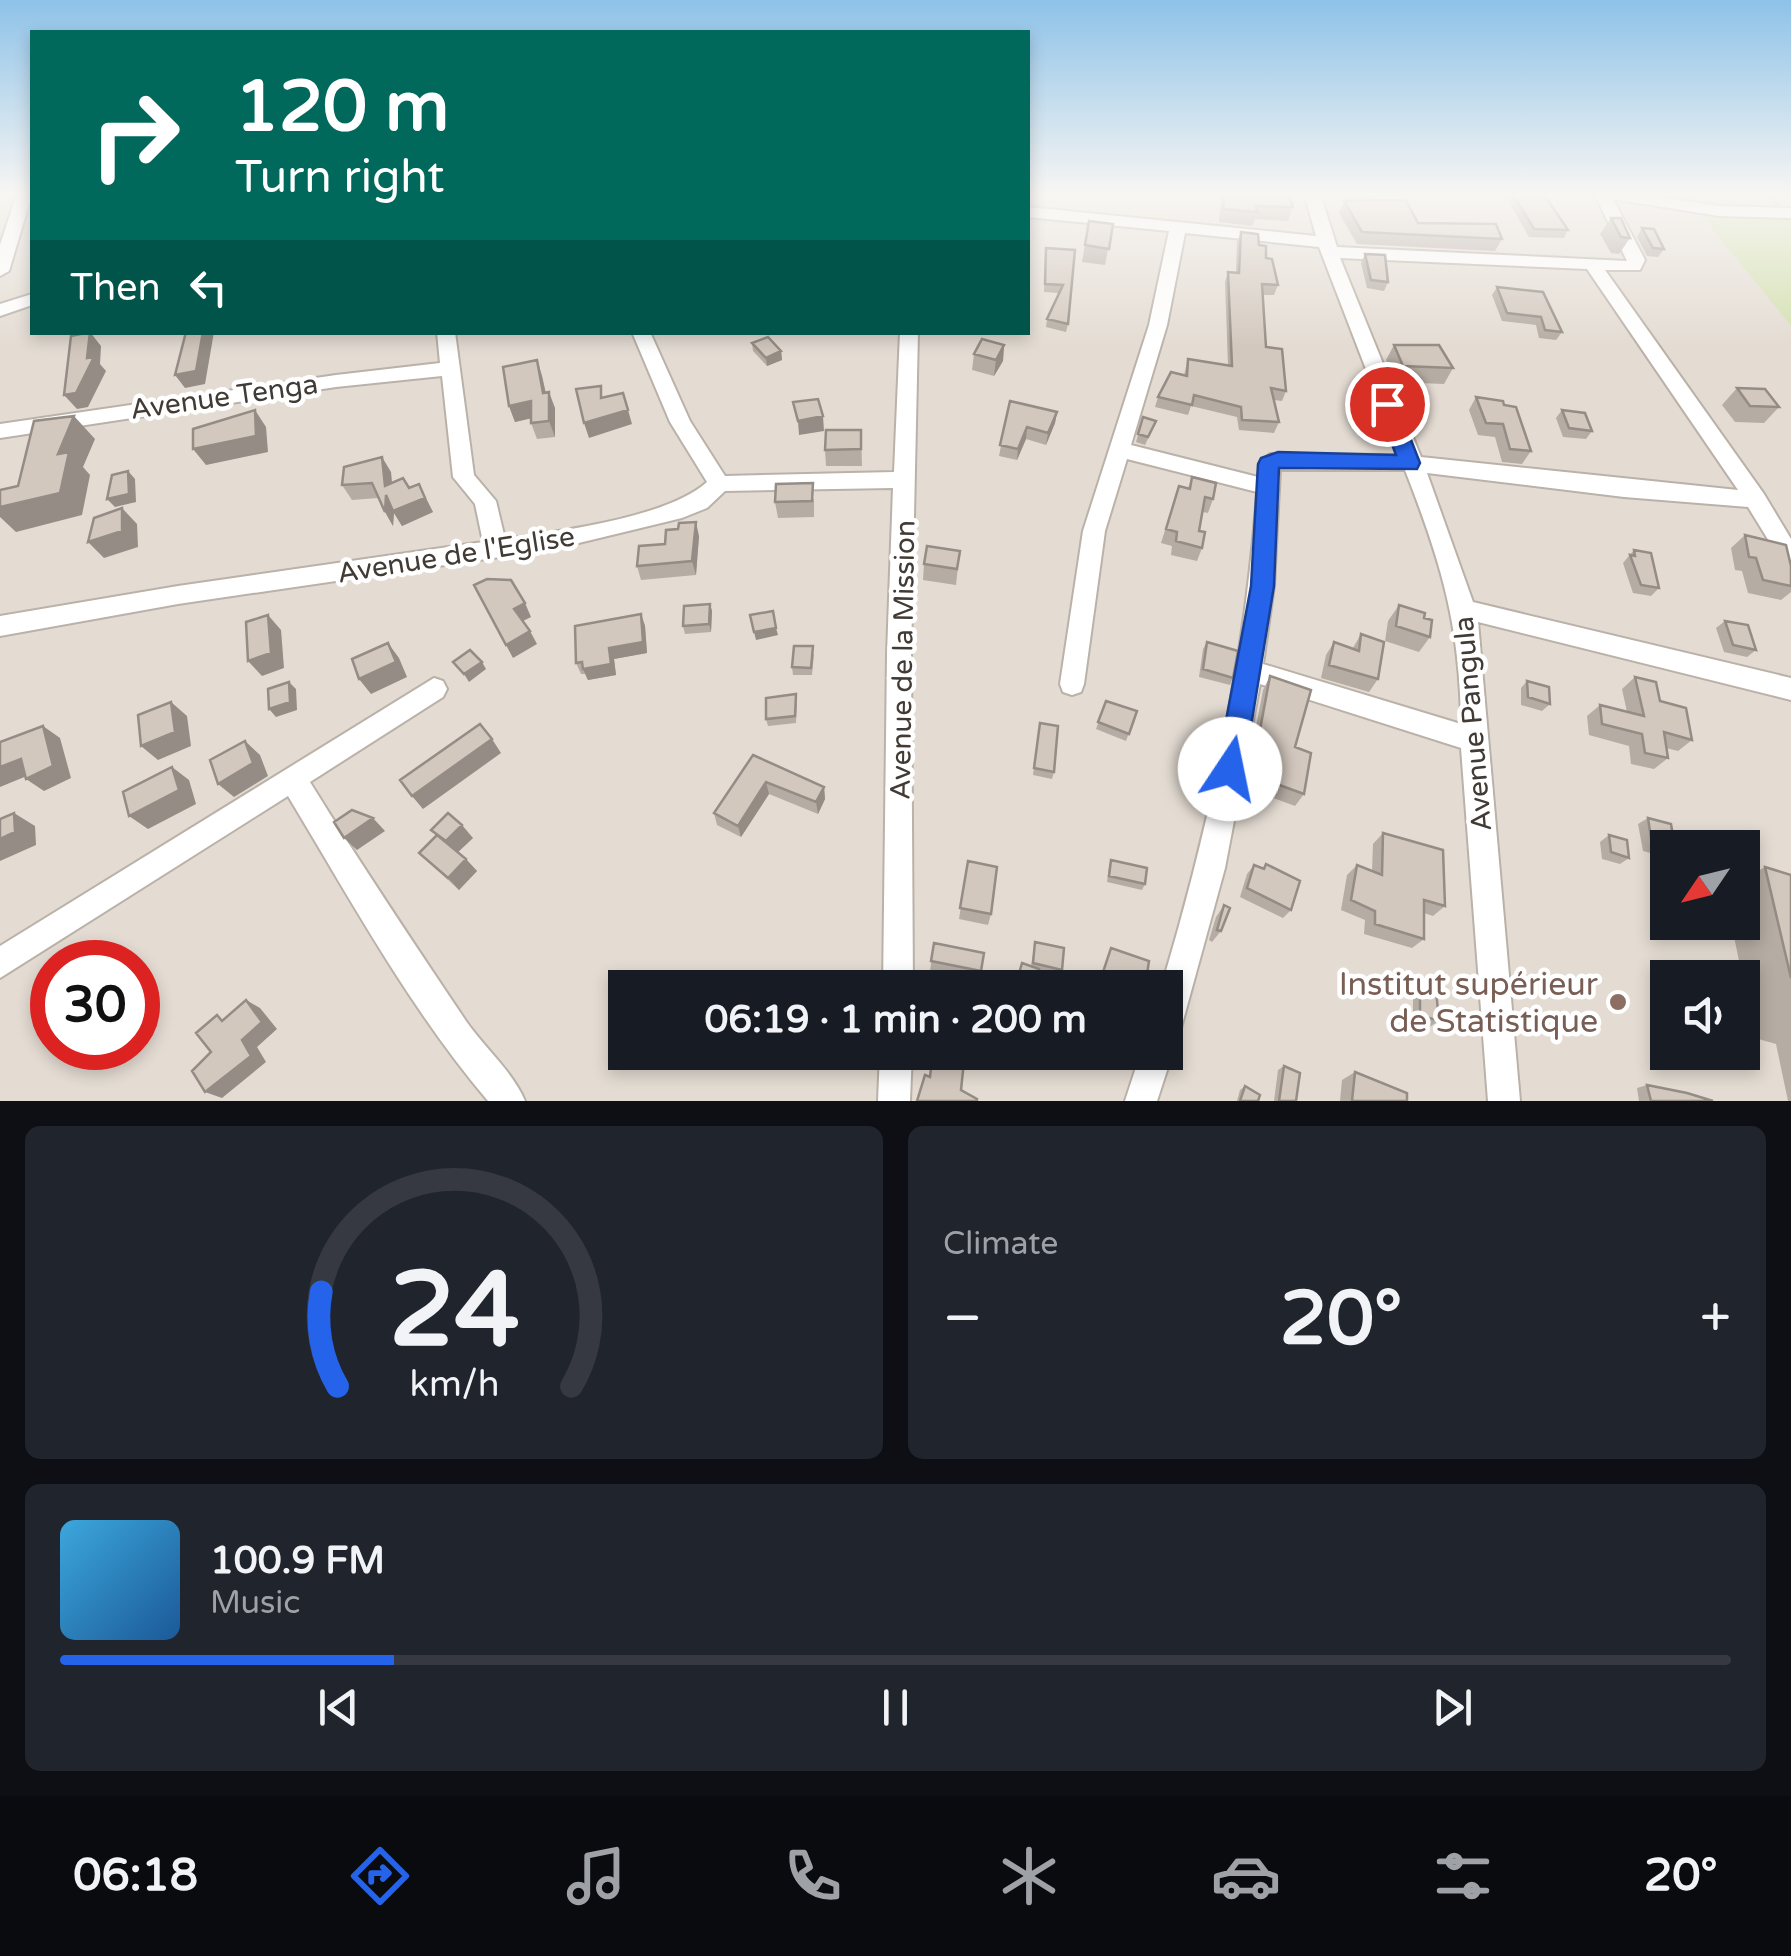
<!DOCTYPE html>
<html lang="en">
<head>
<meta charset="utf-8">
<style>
	body { margin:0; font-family:"Varela Round",sans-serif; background:#20242c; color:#f1f3f6; height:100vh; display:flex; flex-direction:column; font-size:38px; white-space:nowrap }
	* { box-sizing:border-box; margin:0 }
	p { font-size:32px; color:#9ea1a6 }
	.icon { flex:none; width:55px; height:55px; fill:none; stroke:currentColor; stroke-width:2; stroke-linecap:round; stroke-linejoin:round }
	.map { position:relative; height:1101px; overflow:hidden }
	.side { display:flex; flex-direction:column; gap:25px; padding:25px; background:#0d0f14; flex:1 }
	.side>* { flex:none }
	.banner { position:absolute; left:30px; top:30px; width:1000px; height:305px; border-radius:0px; box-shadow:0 5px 15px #0003; background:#00695c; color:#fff; overflow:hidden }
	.needle { width:65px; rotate:235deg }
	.buttons { position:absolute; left:1650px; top:830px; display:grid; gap:20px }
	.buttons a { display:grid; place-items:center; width:110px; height:110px; border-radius:0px; background:#171b24; box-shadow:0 5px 15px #0003; font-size:50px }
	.speed { position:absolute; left:30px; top:940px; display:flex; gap:20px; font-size:50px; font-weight:700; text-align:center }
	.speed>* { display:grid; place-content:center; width:130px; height:130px; border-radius:50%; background:#171b24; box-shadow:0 5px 15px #0003; line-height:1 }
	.speed .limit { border:15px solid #d22; background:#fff; color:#111 }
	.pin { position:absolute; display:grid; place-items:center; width:85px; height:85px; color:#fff; margin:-42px; border:5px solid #fff; border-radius:50%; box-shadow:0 2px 10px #0007 }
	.me { position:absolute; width:110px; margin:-55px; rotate:11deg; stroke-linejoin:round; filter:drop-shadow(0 0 8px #0008) }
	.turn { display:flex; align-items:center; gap:35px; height:210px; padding:0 40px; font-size:45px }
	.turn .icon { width:130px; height:130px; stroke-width:2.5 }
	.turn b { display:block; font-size:70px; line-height:85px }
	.then { display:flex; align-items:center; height:95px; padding:0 40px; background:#0003; gap:20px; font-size:38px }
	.big { font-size:75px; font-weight:800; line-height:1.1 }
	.side .card { flex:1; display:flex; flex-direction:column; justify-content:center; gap:15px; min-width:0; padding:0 35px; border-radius:15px; background:#20242c }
	.side .dial { align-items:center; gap:0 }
	.dial svg { height:260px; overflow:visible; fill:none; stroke:#363941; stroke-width:7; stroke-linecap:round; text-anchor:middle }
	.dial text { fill:#f1f3f6; stroke:none }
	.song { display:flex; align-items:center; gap:30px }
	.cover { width:120px; height:120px; border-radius:15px; background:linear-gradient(135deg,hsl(200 70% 55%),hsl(210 70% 35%)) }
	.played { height:10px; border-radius:5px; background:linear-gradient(90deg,#2563eb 20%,#363941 20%) }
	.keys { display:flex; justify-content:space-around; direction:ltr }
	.heat { display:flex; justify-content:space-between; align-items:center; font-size:55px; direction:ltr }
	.side .tiles { flex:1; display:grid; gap:25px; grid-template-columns:1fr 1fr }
	.card:last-child { grid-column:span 2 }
	.trip { position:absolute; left:608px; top:970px; width:575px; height:100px; border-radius:0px; background:#171b24; box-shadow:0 5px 15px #0003; font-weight:800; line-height:100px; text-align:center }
	.tab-bar { display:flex; height:160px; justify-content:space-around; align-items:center; background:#090b0e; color:#9ea1a6 }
	.tab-bar .icon { width:70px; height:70px }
	.tab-bar .active { color:#2563eb }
	.tab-bar b { font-size:45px; color:#f1f3f6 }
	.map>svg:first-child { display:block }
</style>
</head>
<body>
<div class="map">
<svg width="1791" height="1101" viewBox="0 0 1791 1101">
	<rect width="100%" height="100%" fill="#f0ebe5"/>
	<path fill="#e4dcd3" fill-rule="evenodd" d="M0 193H32V332H1028V193H1791V1101H0ZM1668 848H1742V922H1668ZM52 962H138V1048H52ZM1668 978H1742V1052H1668ZM625 988H1165V1052H625Z"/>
	<path fill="#d3e0b1" d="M1684 193H1775L1791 209V326Z"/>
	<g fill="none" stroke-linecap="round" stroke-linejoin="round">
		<path stroke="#a7d7e7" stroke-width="5" d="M1765 193 1791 217"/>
		<g stroke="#bab1a8" stroke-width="4">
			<path id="street" d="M17 193 32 194 9 271 0 276V245Z
				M1304 193H1320L1337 247 1627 261 1594 193H1634L1719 206 1791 208V218L1719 216 1613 199 1645 260 1640 270H1605L1764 494 1791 539V567L1783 564 1748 507 1624 497 1427 473 1473 602 1791 678V700L1478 622 1520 1101H1488L1461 748 1260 684 1225 868 1181 1028 1176 1039 1169 1042 1173 1052 1157 1101H1125L1141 1052H1165V988H1161C1210 825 1245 661 1257 492L1127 459 1105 531 1084 684 1081 692 1072 695 1063 692 1060 684 1083 531 1149 325 1169 231 1028 217V207L1316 236ZM1185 233 1319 247 1399 455 1270 454 1260 462 1258 477 1131 445 1167 325ZM1340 258 1587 269 1738 490 1421 457ZM1280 470H1405C1441 562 1460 625 1461 724L1263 664 1274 586Z
				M32 294V305L0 316V304Z
				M437 332H455L474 475 496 501 505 539C559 531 667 518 707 482L670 422 632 332H650L690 421 725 476 894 472 900 332H918L911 654 913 988H883L887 654 893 488 725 491 707 508 682 518 554 549 178 604 0 636V616L178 586 483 542 475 504 453 477 442 376 336 387 0 438V424L336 375 440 363Z
				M434 678 443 681 447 689 443 697 310 782C360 863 413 942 466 1021 484 1047 513 1072 525 1101H488C410 1009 350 899 288 796L0 978V946Z
				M880 1052H912L910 1101H878Z"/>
		</g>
		<use href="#street" fill="#fff" fill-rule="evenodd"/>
	</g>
	<path fill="#b5aca3" d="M1221 193H1288L1293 207 1288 221 1255 219 1252 226 1219 222Z
		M1505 193H1543L1568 230 1564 238 1529 237 1504 194Z
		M1344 201 1418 223 1502 239 1495 251 1357 244 1339 213Z
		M1611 218 1630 238 1619 254 1611 253 1600 234Z
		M1089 221 1113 224 1105 265 1082 262Z
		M1642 228 1664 249 1658 257 1647 256 1637 237Z
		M1241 232 1259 245 1278 285 1274 295H1263L1266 347 1286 391 1282 401 1274 400 1279 422 1274 433 1239 430 1237 417 1191 406 1188 415 1155 407 1158 397 1184 375 1188 359 1228 365 1225 282 1228 272 1236 273 1237 242Z
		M1075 250 1068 324 1066 332 1046 327 1047 319 1059 293 1044 292 1045 256Z
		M1365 254 1388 282 1384 291 1367 288 1361 263Z
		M1497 287 1562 332 1556 340 1539 338 1536 325 1502 321 1492 295Z
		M752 343 781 351 782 360 767 366 753 351Z
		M1004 345 1003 361 994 376 972 370 974 354Z
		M1394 345 1453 368 1444 384 1395 382 1386 360Z
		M537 360 542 376 546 393 555 408V437L537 439 531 423V418L515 422 509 406Z
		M1737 388 1779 407 1764 423 1735 422 1722 405Z
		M1476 397 1504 405 1531 451 1522 464 1502 462 1495 437 1478 435 1469 410Z
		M1010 401 1057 412 1055 423 1046 445 1026 439 1017 460 999 456Z
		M1562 410 1592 431 1586 439 1563 437 1556 418Z
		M1143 417 1156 421 1145 445 1136 442Z
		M861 430 862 466H826L825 450Z
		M391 472 392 483 409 488 433 512 402 526 394 513 393 526 378 498 352 500 342 485Z
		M1192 477 1213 499 1208 513 1203 512 1199 531 1202 548 1197 561 1171 555 1172 546 1161 543 1179 486 1188 488Z
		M814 499V517L778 518 775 502Z
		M1745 535 1791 566V592L1781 600 1748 593 1742 571 1735 570 1731 548Z
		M699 536 696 575 641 580 637 566 665 544Z
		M1634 550 1659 588 1651 596 1633 593 1623 563Z
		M924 564 958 566 956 585 923 580Z
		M710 604 712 611 711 632 685 634 683 626Z
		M1399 605 1424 618 1430 637 1419 652 1385 641 1388 621Z
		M641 614 645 626 647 653 614 659 616 675 588 680 585 674H581L576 663Z
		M1725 621 1756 650 1747 657 1724 652 1716 628Z
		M1361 634 1378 679 1369 692 1321 678 1326 655 1334 642 1353 648Z
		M1207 642 1233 678 1230 685 1199 677 1203 649Z
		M814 654 812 675H793L792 667Z
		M1270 676 1304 794 1295 806 1252 790 1258 761 1250 759 1263 690Z
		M1635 677 1660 701 1692 740 1678 751 1666 748 1668 758 1654 769 1631 764 1629 746 1589 735 1587 716 1600 705 1627 712 1622 689Z
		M1527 681 1550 704 1542 711 1521 705V688Z
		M1106 701 1137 711 1126 741 1096 729Z
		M797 702 796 723 768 726 766 719Z
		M1040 723 1054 772 1052 779 1033 775Z
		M753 755 824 787 825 799 818 814 769 794 741 837 717 825 714 813Z
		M1648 818 1668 848 1666 857 1643 851 1638 824Z
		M431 830 473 838 458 852 477 871 459 890 419 853 437 836Z
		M1383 833 1445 906 1433 916 1424 913V939L1412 948 1364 934 1365 920 1341 910 1347 875 1357 865 1372 871 1373 844Z
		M1609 835 1629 858 1620 864 1602 859 1600 842Z
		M1111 860 1145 884 1142 890 1107 882 1109 866Z
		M968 861 991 914 988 925 959 919Z
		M1266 864 1291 910 1283 918 1240 897 1247 874 1254 865 1262 869Z
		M1765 867 1791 875V1101H1788L1776 1044 1755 1038 1731 922H1742V880Z
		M1224 905 1221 931 1212 942 1209 940 1216 917Z
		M1035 942 1062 970 1059 975 1038 970 1034 988H1015L1022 963 1031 966Z
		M934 943 981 971 979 981 930 971Z
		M1111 948 1145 988H1117L1099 980Z
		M1420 986 1439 1021 1431 1026 1413 1019V990Z
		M1284 1066 1296 1101H1274L1278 1070Z
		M1355 1072 1407 1101H1340L1342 1080Z
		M1647 1085 1713 1101H1639L1637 1088Z
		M1245 1086 1258 1101H1237L1240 1090Z"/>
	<path fill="#948c85" d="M90 332 101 346 100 364 106 371 88 407 77 409 64 395 87 358Z
		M203 332H214L205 384 185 388 175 375Z
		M1004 345 1003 361 994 376 996 360Z
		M781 351 782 360 767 366 766 358Z
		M537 360 542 376 549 409 543 393Z
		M549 392 555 408V437L549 421Z
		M531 401 537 417 515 422 509 406Z
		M255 410 266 427 268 452 206 465 193 449Z
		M628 410 632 424 589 438 584 423Z
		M1057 412 1055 423 1046 445 1048 433Z
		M74 416 95 439 83 467 90 475 82 515 16 532 0 517V507L58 454Z
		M823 416 824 431 799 435 798 421Z
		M1027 427 1026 439 1017 460 1018 449Z
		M382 457 391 472 393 500 385 486Z
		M128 471 135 479 136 502 115 507 107 499Z
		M419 484 433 512 402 526 394 513 393 526 385 512 386 495 416 502Z
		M122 508 137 524 138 547 104 558 88 542Z
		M696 522 699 536 696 575 692 561Z
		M525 603 531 617 521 622 514 609Z
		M710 604 712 611 711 632 709 624Z
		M641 614 645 626 647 653 614 659 616 675 588 680 583 669 609 648Z
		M268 615 281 630 284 668 262 676 248 661Z
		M776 628 778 635 756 640 754 632Z
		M530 631 537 644 513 658 506 645Z
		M388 643 399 658 407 677 371 694 359 679Z
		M482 662 486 669 469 682 464 674Z
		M289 682 296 689 297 710 276 717 269 709Z
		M171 702 187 716 191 746 158 760 141 746Z
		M43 726 60 738 71 778 44 791 26 779Z
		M492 739 501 753 423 809 412 796Z
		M245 741 260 755 268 776 234 797 218 784Z
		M21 759 39 771 0 787V767Z
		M172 767 189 780 196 804 148 829 129 816Z
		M766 782 769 794 741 837 738 826Z
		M824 787 825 799 818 814 816 802Z
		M14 813 35 826 36 845 0 861V839Z
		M373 818 385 831 357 850 344 838Z
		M462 825 473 838 457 853 446 841Z
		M466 859 477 871 459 890 448 878Z
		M246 1000 260 1008 277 1029 257 1047 266 1062 222 1098 205 1092 242 1040Z"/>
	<path fill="#d3c8be" stroke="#948c85" stroke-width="2.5" d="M1224 193H1288L1293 207 1256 206 1257 212 1223 209Z
		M1512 193H1543L1568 230 1534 229Z
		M1406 200 1418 223 1496 224 1502 239 1362 232 1344 201Z
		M1611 218H1621L1630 238 1621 237Z
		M1089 221 1113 224 1109 249 1085 245Z
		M1642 228 1654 229 1664 249 1653 248Z
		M1241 232 1258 234 1259 245 1266 246V258L1272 259 1278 285 1262 284 1266 347 1282 349 1286 391 1271 388 1279 422 1242 420 1241 407 1194 395 1192 405 1158 397 1171 372 1187 376 1188 359 1232 366 1228 272 1239 273Z
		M1046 248 1075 250 1068 324 1047 319 1063 285 1045 284Z
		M1365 254 1385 255 1388 282 1371 280Z
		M1497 287 1543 292 1562 332 1545 330 1541 317 1507 313Z
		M90 332 87 358 94 357 76 393 64 395 71 336Z
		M186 332H203L196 371 175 375Z
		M768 337 781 351 766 358 752 343Z
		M982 339 1004 345 996 360 974 354Z
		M1394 345H1439L1453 368 1403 366Z
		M537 360 543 393 549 392V421L531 423V401L509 406 503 367Z
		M601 386V398L623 393 628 410 584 423 576 389Z
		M1737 388 1765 389 1779 407 1750 406Z
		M1476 397 1503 401 1504 405 1516 407 1531 451 1510 449 1503 424 1486 423Z
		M818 399 823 416 798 421 793 402Z
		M1010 401 1057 412 1048 433 1027 427 1018 449 1000 445Z
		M255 410 256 436 193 449V429Z
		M1562 410 1585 413 1592 431 1569 428Z
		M74 416 58 454 69 452 60 493 0 507V490L18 486 34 421Z
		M1143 417 1156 421 1148 437 1138 434Z
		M826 430H861V449L825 450Z
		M382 457 385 486 403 478 409 488 419 484 425 498 393 511 386 495 385 512 372 483 342 485 344 467Z
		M128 471 129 494 107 499 112 475Z
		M1192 477 1216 483 1213 499 1205 497 1199 531 1205 532 1202 548 1176 541 1177 532 1166 529 1179 486 1190 489Z
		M813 483 812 501 775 502 776 484Z
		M122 508V531L88 542 94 518Z
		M696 522 692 561 637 566 639 546 665 544 666 530 678 529 679 523Z
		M1745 535 1786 545 1791 566V586L1763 580 1756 558 1749 557Z
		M927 546 960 551 957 569 924 564Z
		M1634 550 1651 553 1659 588 1641 585 1630 555 1635 556Z
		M487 579 511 580 525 603 514 609 530 631 506 645 474 585Z
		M710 604 709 624 683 626 684 606Z
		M1399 605 1425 613 1424 618 1432 620 1430 637 1396 626Z
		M773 611 776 628 754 632 750 615Z
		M641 614 643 642 609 648 611 664 583 669 582 662 576 663 575 626Z
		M268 615 271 653 248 661 246 622Z
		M1725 621 1748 625 1756 650 1733 645Z
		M1361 634 1384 642 1378 679 1329 665 1334 642 1359 651Z
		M1207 642 1238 651 1233 678 1203 669Z
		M388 643 396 662 359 679 352 659Z
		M794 646H813L811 668 792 667Z
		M470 650 482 662 464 674 453 662Z
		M1270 676 1311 690 1295 747 1311 753 1304 794 1260 778 1266 749 1257 746Z
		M1635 677 1656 682 1660 701 1686 708 1692 740 1664 732 1668 758 1645 753 1642 734 1602 724 1600 705 1644 716Z
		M1527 681 1549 687 1550 704 1528 697Z
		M289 682 290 702 269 709 268 689Z
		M796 694 795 716 766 719V698Z
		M1106 701 1137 711 1129 734 1098 722Z
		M171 702 175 732 141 746 138 715Z
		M1040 723 1058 726 1054 772 1034 768Z
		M480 724 492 739 412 796 400 780Z
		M43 726 53 766 26 779 21 759 0 767V742Z
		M245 741 253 763 218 784 210 760Z
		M753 755 824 787 816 802 766 782 738 826 714 813Z
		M172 767 179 790 129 816 123 792Z
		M352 810 373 818 344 838 334 822Z
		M14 813 15 832 0 839V819Z
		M448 813 462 825 446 841 431 830Z
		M1648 818 1671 824 1675 848H1668V849L1652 845Z
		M1383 833 1443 850 1445 906 1424 900V939L1375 924V911L1351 900 1357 865 1382 875Z
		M437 835 466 859 448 878 419 853Z
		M1609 835 1627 840 1629 858 1611 852Z
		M1111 860 1147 868 1145 884 1109 876Z
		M968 861 997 867 991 914 960 908Z
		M1266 864 1300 881 1291 910 1247 888 1254 865 1264 869Z
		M1765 867 1791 875V978Z
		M1224 905 1230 908 1221 931 1217 930Z
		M1035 942 1064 948 1062 970 1033 963Z
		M934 943 984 953 981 971 931 961Z
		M1111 948 1149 961 1145 988H1130L1102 975Z
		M1022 963 1039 969 1034 988H1027L1016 984Z
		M1420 986 1436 990 1439 1021 1420 1015Z
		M246 1000 262 1022 242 1040 251 1056 205 1092 192 1071 211 1052 196 1033 217 1015 222 1021Z
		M933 1052H965L961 1090 977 1099V1101H917L925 1075 930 1077Z
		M1284 1066 1300 1073 1296 1101H1279Z
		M1355 1072 1407 1093V1101H1352Z
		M1647 1085 1687 1093 1713 1101H1651Z
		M1245 1086 1260 1095 1258 1101H1240Z"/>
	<linearGradient id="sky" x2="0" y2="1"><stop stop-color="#8ec2e8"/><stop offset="0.56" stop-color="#f8f6f3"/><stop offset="1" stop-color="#f8f6f3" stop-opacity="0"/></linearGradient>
	<rect width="1791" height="347" fill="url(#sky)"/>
	<path fill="#2563eb" stroke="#184099" stroke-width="2.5" d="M1387 398 1397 404 1420 463 1417 469 1279 468 1274 586 1244 769 1240 778 1230 781 1221 778 1217 769 1251 586 1258 464 1261 458 1278 452 1396 455 1377 404Z"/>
	<circle fill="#8d6e63" stroke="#fff" stroke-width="4" cx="1618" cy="1002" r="10"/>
	<g text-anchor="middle" stroke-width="9" stroke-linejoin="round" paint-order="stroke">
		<g font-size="28" fill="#423b35" stroke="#fff">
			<text transform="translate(224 396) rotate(-8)" y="10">Avenue Tenga</text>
			<text transform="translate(456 554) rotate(-9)" y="10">Avenue de l'Eglise</text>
			<text transform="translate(902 660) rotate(-89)" y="10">Avenue de la Mission</text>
			<text transform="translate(1472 724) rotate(-95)" y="10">Avenue Pangula</text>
		</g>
		<g font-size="32" fill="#785e54" stroke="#fff" text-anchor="end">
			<text x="1598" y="995">Institut supérieur<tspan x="1598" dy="37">de Statistique</tspan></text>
		</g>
	</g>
</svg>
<div class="buttons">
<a><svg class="needle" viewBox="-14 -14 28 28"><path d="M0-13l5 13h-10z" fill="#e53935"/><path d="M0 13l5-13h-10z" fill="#9ea1a6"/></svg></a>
<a><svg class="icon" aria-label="sound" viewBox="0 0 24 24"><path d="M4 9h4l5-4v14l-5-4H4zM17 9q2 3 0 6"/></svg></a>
</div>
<div class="speed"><div class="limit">30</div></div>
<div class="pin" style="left:1387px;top:404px;background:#d93025"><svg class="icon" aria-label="arrive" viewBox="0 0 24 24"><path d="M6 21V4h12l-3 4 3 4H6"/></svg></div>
<svg class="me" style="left:1230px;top:769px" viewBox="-20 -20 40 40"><circle r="19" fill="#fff"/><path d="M0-13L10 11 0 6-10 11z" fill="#2563eb"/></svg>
<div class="trip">06:19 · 1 min · 200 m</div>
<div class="banner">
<div class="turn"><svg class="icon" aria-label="right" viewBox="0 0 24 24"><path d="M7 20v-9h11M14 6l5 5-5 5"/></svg><div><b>120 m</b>Turn right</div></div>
<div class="then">Then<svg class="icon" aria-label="left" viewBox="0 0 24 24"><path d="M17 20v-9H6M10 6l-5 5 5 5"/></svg></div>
</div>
</div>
<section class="side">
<div class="tiles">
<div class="card dial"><svg viewBox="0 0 100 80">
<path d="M14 69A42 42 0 1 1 86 69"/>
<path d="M14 69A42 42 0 0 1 9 40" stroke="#2563eb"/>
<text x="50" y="56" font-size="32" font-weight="700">24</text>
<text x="50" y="72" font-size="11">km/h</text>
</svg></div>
<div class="card"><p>Climate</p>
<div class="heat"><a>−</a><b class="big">20°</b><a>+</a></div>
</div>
<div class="card">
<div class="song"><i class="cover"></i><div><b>100.9 FM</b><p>Music</p></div></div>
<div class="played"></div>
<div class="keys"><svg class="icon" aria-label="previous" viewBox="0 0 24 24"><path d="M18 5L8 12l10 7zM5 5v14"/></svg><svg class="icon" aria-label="pause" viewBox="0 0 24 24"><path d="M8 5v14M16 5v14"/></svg><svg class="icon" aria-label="next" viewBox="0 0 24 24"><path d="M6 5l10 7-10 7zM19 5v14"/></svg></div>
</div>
</div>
</section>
<nav class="tab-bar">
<b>06:18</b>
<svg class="icon active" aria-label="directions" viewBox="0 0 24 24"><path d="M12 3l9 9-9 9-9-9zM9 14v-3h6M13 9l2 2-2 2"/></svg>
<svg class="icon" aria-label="music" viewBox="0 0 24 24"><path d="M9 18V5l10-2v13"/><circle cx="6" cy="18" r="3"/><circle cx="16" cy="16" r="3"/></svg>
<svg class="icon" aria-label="phone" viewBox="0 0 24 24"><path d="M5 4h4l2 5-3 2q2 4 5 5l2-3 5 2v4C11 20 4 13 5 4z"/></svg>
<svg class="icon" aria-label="climate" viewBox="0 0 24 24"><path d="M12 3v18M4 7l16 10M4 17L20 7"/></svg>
<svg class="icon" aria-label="car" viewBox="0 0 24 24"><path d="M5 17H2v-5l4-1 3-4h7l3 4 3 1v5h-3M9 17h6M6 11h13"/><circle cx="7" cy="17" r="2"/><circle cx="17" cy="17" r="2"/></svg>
<svg class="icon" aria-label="filters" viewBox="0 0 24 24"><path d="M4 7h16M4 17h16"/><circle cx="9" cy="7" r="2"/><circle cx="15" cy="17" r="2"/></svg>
<b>20°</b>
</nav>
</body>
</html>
